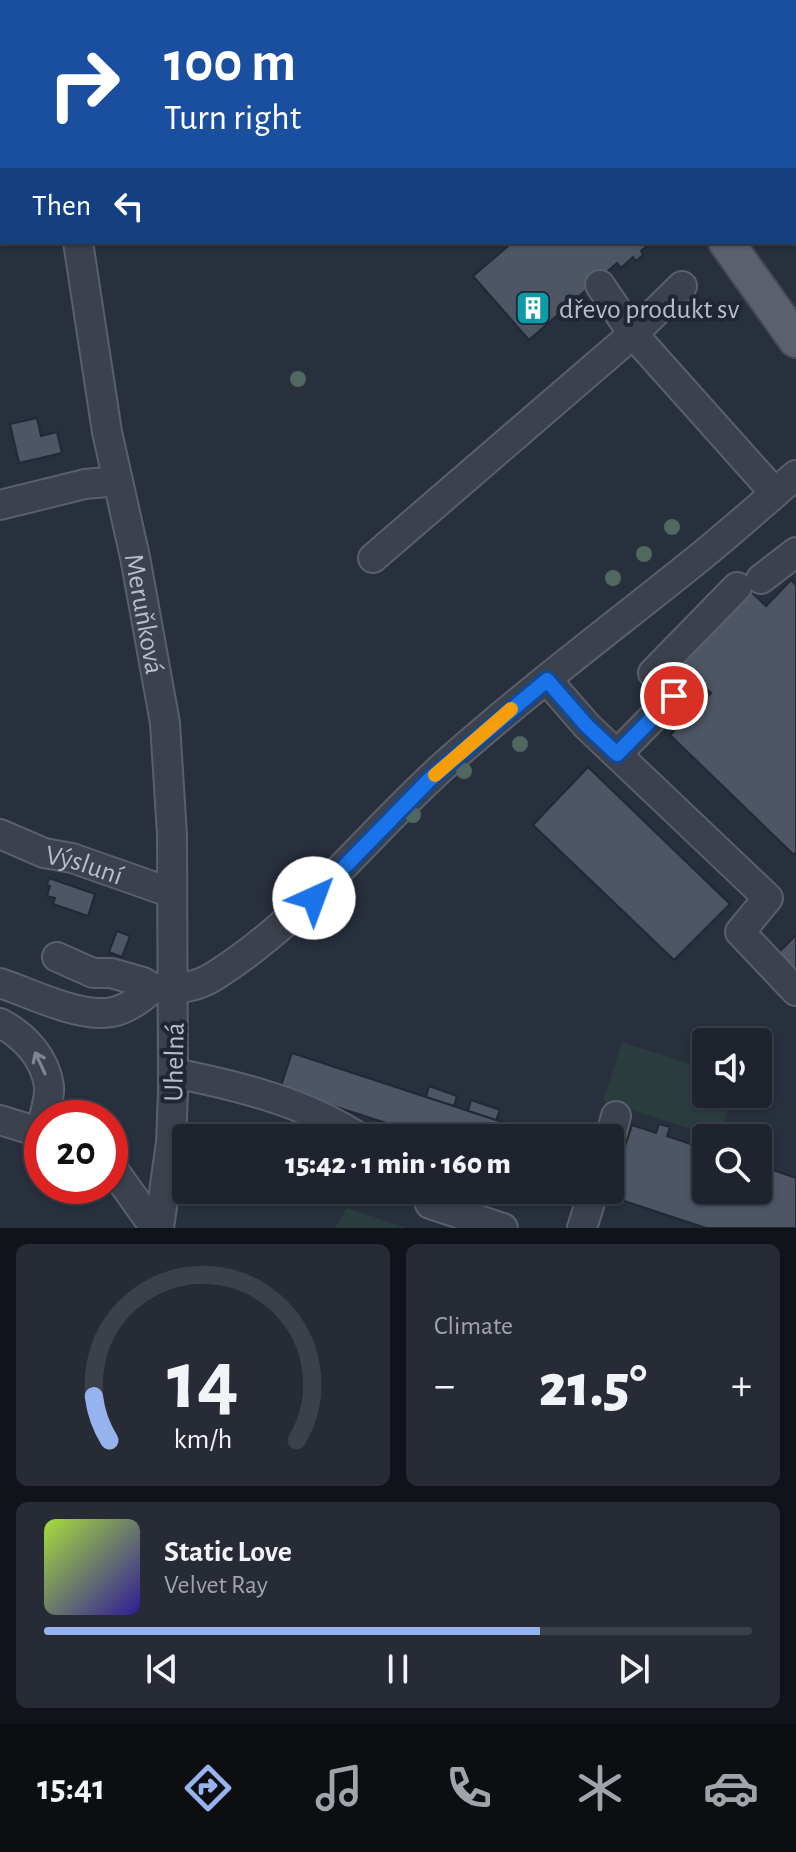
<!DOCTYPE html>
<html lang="en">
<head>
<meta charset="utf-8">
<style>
	body { margin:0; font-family:"Alegreya Sans",sans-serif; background:#262b36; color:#f1f3f6; height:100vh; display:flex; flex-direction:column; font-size:30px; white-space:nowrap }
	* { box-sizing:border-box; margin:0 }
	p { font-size:26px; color:#a1a4aa }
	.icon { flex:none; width:44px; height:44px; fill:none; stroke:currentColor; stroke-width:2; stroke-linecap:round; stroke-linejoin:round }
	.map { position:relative; height:1228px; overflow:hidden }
	.sheet { display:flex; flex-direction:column; gap:16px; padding:16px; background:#101319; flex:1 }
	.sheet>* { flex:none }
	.hud { position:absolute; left:0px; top:0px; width:796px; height:244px; box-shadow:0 2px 6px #0004,0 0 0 2px #3c404a; background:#1a4fa0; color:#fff; overflow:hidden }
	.controls { position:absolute; left:692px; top:1028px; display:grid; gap:16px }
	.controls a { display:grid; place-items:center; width:80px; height:80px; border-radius:8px; background:#1e232e; box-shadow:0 2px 6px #0004,0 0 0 2px #3c404a; font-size:40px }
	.speed { position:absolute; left:24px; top:1100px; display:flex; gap:16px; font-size:40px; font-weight:700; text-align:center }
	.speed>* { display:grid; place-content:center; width:104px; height:104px; border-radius:50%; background:#1e232e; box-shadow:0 2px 6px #0004,0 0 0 2px #3c404a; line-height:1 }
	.speed .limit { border:12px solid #d22; background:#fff; color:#111 }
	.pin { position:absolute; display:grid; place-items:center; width:68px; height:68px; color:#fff; margin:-34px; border:4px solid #fff; border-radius:50%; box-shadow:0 2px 8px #0007 }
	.me { position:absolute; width:88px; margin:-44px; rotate:43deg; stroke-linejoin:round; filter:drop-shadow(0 0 6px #0008) }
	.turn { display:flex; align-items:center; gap:28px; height:168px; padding:0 32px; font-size:36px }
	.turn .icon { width:104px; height:104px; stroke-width:2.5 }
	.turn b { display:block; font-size:56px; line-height:68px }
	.then { display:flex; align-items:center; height:76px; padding:0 32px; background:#0003; gap:16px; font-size:30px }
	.big { font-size:60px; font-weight:800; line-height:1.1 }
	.sheet .tile { flex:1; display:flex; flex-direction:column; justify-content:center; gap:12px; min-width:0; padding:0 28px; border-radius:12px; background:#262b36 }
	.sheet .dial { align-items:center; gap:0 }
	.dial svg { height:208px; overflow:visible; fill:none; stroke:#3c404a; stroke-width:7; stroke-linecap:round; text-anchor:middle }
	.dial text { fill:#f1f3f6; stroke:none }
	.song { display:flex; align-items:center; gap:24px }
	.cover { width:96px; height:96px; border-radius:12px; background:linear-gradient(135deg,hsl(80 70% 55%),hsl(250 70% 35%)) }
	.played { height:8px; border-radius:4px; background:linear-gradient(90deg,#97b3ed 70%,#3c404a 70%) }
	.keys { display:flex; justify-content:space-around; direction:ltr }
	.heat { display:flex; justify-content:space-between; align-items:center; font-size:44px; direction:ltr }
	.sheet .tiles { flex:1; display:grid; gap:16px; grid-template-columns:1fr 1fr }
	.tile:last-child { grid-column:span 2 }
	.trip { position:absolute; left:172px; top:1124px; width:452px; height:80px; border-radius:8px; background:#1e232e; box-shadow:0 2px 6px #0004,0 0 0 2px #3c404a; font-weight:800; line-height:80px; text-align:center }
	.tabs { display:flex; height:128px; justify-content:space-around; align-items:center; background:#0c0e12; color:#a1a4aa }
	.tabs .icon { width:56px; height:56px }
	.tabs .active { color:#97b3ed }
	.tabs b { font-size:36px; color:#f1f3f6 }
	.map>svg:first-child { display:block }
</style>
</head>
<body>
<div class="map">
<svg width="796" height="1228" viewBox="0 0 796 1228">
	<rect width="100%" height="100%" fill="#282f3d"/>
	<path fill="#2b3c3f" d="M654 0H796V230L794 2H651Z
		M622 1042 706 1069V1094H733L719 1138 603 1101Z
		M347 1208 407 1228H335Z"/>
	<path fill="#4e5665" stroke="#222834" stroke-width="2" d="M255 0H421L252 2Z
		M513 242H651L641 251 643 255 636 261 633 257 621 268 617 263 529 340 473 276Z
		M37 418 41 436 57 432 62 453 19 463 10 424Z
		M791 580 796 585V852L794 855 670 735 711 693 677 660 747 588 766 606Z
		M588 767 730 904 674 960 533 825Z
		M49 878 95 894 88 916 53 904 55 898 47 896 50 886 47 885Z
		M117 931 130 936 122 957 109 952Z
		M796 935V970L778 953Z
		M292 1053 496 1120 555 1138H433L280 1089Z
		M429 1086 457 1096 454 1106 426 1097Z
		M471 1100 500 1110 496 1120 468 1111Z
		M659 1124 670 1127 667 1136 706 1149V1190H758V1165L796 1178V1228H706L609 1196 615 1177 612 1175 615 1167 618 1168 632 1125 656 1133Z"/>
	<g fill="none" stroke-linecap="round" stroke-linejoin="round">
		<g stroke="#595f6b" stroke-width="32">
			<g id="minor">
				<path d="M41 0 42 2"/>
				<path d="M118 0V2"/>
				<path d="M172 2 176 0"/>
				<path id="s1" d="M78 242 107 432 135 557 165 723 172 835 173 1092 171 1142 159 1228"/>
				<path d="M600 285 633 334 775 493"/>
				<path d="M0 505 85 484 118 481"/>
				<path d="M373 558 633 334 682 286"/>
				<path d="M761 579 796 552"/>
				<path d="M547 680 587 726 768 898 740 932 796 991"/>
				<path d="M617 754 674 696 653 673 737 587"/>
				<path id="s2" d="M0 834 44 853 72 858 172 893"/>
				<path d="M57 957 93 973H111L143 982 153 988"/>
				<path d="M0 983C30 993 72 1014 103 1013 121 1013 140 1000 153 988 176 990 196 988 216 975 306 918 370 831 449 761 528 691 612 628 694 562 729 534 762 504 796 475"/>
				<path d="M0 1023C25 1036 45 1058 49 1086 50 1096 46 1108 44 1118"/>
				<path d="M174 1073C239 1086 304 1102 360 1138"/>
				<path d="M0 1120 42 1133V1131"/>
				<path d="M610 1138 616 1116"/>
				<path d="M110 1165 155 1228"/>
				<path d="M424 1190 430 1204 503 1228"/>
				<path d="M582 1228 594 1190"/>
			</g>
		</g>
		<g stroke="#454a56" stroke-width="38">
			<path id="major" d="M556 0 557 2
				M726 242 796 340"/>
		</g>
		<use href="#minor" stroke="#3b414d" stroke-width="28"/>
		<use href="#major" stroke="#5a606d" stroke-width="34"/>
	</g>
	<g fill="#506860">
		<circle cx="298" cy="379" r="8"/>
		<circle cx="672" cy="527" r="8"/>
		<circle cx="644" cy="554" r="8"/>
		<circle cx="613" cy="578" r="8"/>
		<circle cx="520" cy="744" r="8"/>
		<circle cx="464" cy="771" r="8"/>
		<circle cx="413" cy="815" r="8"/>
	</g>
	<defs><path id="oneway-shaft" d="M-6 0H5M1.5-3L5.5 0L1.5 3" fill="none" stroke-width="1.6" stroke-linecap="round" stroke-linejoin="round" transform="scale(2)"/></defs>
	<use stroke="#808591" href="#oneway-shaft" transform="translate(40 1063) rotate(-115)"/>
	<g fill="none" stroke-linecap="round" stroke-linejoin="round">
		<g stroke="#114b97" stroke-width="20">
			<path id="route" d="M314 898 430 779 547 680 587 726 617 754 674 696"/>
		</g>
		<use href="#route" stroke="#1a73e8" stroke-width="14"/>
		<path stroke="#f59e0b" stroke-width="14" d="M435 775 511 709"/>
	</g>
	<defs>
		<g id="building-square" transform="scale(1.8)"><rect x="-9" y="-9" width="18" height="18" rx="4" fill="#0f9aa8" stroke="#202632"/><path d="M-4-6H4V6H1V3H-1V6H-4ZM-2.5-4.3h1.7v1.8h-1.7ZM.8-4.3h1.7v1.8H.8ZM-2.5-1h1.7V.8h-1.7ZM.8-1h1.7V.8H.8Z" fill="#fff"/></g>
	</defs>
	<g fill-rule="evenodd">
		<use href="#building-square" x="533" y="308"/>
	</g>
	<g text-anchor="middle" stroke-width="8" stroke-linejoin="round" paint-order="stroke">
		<g font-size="28" fill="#b8bdc8" stroke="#202632" text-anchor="start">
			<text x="559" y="318">dřevo produkt sv</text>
		</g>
		<g font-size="28" fill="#b8bdc8" stroke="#202632">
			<text dy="10" stroke="none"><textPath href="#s1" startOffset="378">Meruňková</textPath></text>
			<text dy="10" stroke="none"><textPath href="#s2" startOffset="90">Výsluní</textPath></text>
			<text transform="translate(173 1062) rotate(-89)" y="10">Uhelná</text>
		</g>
	</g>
</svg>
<div class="controls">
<a><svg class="icon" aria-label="sound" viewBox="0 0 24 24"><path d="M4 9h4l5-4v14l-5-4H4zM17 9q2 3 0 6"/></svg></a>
<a><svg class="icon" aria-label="search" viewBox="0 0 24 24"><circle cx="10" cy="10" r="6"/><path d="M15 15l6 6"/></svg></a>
</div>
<div class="speed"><div class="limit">20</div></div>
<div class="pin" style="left:674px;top:696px;background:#d93025"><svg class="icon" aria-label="arrive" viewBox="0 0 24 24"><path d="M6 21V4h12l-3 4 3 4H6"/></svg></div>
<svg class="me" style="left:314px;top:898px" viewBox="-20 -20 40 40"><circle r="19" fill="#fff"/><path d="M0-13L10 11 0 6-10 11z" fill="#1a73e8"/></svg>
<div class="trip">15:42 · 1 min · 160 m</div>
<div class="hud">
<div class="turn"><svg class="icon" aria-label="right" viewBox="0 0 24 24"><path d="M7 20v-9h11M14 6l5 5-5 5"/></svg><div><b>100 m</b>Turn right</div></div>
<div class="then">Then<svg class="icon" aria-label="left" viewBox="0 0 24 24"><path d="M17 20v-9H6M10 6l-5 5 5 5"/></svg></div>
</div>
</div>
<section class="sheet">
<div class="tiles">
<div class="tile dial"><svg viewBox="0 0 100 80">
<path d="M14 69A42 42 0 1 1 86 69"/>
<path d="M14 69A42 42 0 0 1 8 52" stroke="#97b3ed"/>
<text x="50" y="56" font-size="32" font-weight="700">14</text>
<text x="50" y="72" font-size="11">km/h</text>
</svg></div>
<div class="tile"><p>Climate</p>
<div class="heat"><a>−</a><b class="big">21.5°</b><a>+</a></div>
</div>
<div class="tile">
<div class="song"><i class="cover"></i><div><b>Static Love</b><p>Velvet Ray</p></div></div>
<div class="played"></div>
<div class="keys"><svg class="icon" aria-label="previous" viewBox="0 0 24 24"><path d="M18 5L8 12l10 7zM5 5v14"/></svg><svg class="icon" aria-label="pause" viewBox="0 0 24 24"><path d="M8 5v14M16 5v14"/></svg><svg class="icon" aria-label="next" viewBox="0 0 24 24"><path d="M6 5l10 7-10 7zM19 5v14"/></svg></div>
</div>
</div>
</section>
<nav class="tabs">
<b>15:41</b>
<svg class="icon active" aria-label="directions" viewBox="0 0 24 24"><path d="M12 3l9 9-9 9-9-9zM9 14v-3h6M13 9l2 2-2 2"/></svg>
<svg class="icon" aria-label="music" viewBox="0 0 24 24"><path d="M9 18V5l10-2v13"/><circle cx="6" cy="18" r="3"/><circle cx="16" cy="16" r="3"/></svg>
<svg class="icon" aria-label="phone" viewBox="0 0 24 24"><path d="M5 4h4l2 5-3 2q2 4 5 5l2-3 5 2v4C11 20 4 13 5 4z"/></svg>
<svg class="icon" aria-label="climate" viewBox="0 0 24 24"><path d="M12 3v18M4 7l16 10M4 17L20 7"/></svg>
<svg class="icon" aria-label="car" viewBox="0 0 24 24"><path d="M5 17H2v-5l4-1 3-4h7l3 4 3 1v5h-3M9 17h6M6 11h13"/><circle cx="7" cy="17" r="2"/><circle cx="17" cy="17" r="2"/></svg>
</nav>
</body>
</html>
